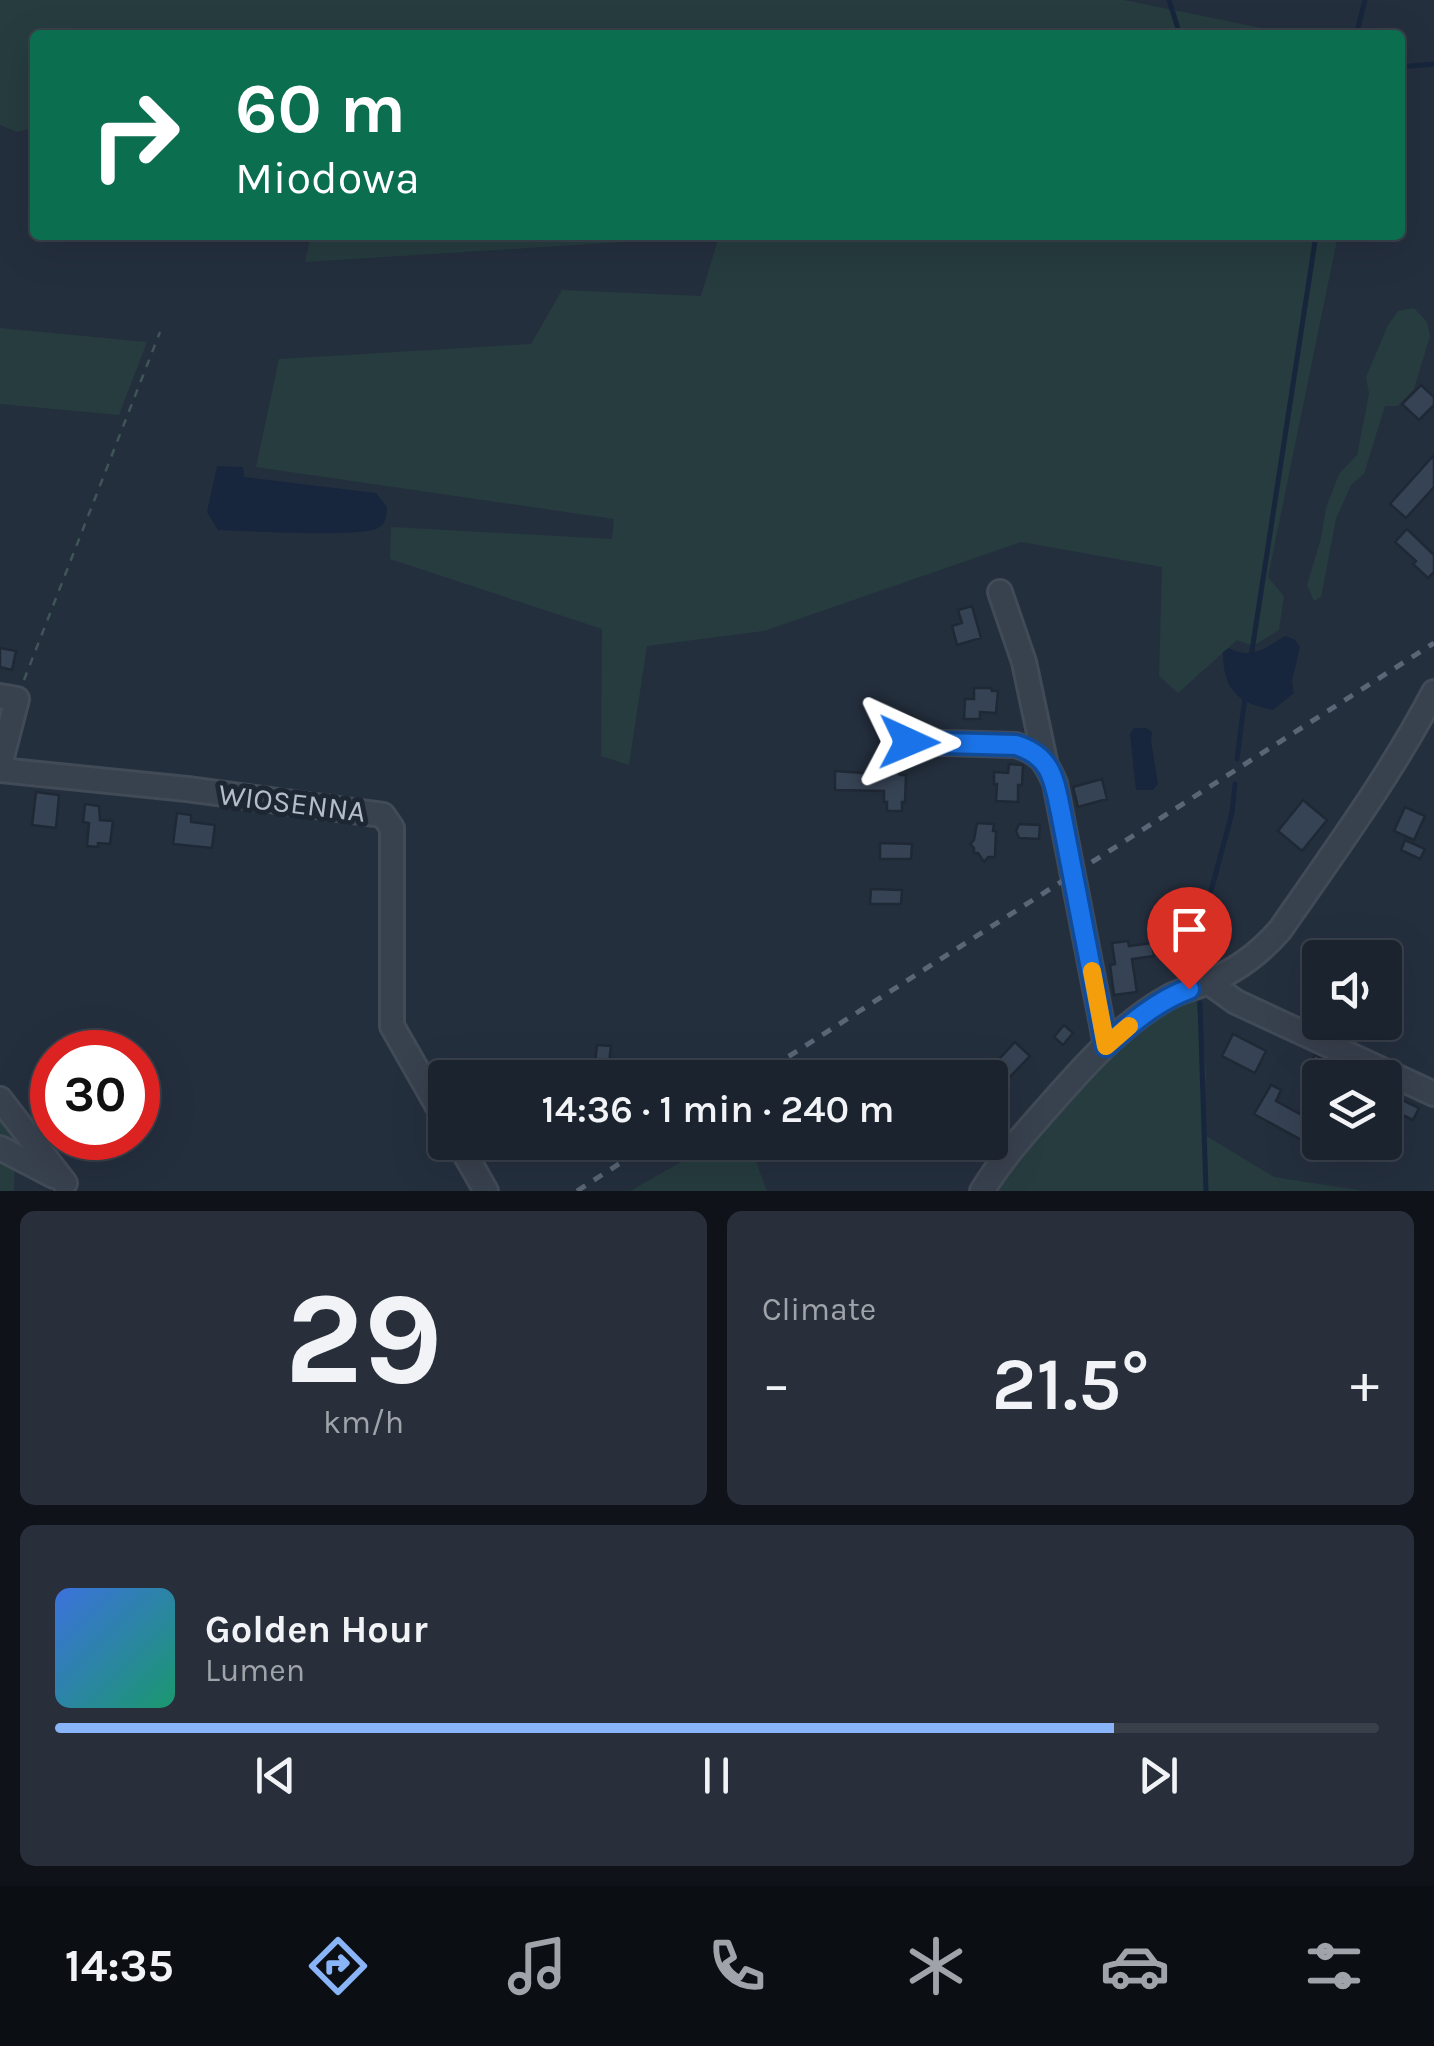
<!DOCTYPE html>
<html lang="en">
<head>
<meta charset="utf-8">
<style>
	body { margin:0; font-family:Karla,sans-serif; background:#282f3a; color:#f1f3f6; height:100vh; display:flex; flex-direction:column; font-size:38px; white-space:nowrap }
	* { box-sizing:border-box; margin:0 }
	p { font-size:32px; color:#a0a4aa }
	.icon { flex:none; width:55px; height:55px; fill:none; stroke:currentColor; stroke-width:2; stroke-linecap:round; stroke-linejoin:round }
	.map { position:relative; height:1191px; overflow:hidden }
	.panel { display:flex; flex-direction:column; gap:20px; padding:20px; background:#0f1319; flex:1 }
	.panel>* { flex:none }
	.hud { position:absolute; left:30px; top:30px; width:1375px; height:210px; border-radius:10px; box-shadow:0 10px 40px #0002,0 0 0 2px #39404a; background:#0b6e4f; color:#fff; overflow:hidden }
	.buttons { position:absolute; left:1302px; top:940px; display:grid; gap:20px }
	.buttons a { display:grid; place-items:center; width:100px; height:100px; border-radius:10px; background:#1b232e; box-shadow:0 10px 40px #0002,0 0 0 2px #39404a; font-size:50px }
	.speed { position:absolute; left:30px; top:1030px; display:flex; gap:20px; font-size:50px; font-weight:700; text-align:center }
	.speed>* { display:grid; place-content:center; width:130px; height:130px; border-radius:50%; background:#1b232e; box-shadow:0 10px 40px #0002,0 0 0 2px #39404a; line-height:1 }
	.speed .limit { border:15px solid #d22; background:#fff; color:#111 }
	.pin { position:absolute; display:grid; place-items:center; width:85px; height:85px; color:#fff; margin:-102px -42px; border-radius:50% 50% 50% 0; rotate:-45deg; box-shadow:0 0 10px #0007 }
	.pin .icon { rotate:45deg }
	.me { position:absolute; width:110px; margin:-55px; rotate:91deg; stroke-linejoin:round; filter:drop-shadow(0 0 8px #0008) }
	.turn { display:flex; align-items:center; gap:35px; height:210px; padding:0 40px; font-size:45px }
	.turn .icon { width:130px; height:130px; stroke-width:2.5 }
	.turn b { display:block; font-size:70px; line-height:85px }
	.big { font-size:75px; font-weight:600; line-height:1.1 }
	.panel .tile { flex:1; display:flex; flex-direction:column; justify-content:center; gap:15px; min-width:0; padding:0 35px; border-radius:15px; background:#282f3a }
	.panel .dial { align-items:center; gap:0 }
	.dial b { font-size:130px; line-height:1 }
	.song { display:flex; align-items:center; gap:30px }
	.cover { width:120px; height:120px; border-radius:15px; background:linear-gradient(135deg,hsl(220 70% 55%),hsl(160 70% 35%)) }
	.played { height:10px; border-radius:5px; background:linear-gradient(90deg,#8ab4f8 80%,#39404a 80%) }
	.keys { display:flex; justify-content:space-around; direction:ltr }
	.heat { display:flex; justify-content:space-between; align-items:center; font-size:55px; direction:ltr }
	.panel .tiles { flex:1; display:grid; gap:20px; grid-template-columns:1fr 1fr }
	.tile:last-child { grid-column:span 2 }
	.trip { position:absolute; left:428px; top:1060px; width:580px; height:100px; border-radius:10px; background:#1b232e; box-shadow:0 10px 40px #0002,0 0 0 2px #39404a; font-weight:600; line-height:100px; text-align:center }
	.menu { display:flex; height:160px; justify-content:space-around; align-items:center; background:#0b0e12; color:#a0a4aa }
	.menu .icon { width:70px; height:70px }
	.menu .active { color:#8ab4f8 }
	.menu b { font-size:45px; color:#f1f3f6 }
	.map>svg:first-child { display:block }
</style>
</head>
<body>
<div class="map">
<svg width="1434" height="1191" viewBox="0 0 1434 1191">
	<rect width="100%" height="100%" fill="#242f3e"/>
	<path fill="#263c3f" d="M0 0H1124L1297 35H35V127L17 132 0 125Z
		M311 235H1338L1268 577 1284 596 1279 630 1253 646 1237 640 1178 693 1159 676 1162 567 1021 542 764 631 647 646 629 765 601 756 602 629 390 559 391 527 612 539 614 519 256 467 279 359 531 344 562 290 701 296 719 236 305 262Z
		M1414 308 1427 322 1430 336 1414 389 1398 406H1385L1364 474 1351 485 1336 519 1321 597 1314 601 1307 585 1321 538 1326 508 1339 474 1357 455 1369 394 1366 377 1388 325 1398 311Z
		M0 328 147 342 119 415 0 404Z
		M1196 999 1206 1070 1203 1134 1274 1177 1364 1191H990L1110 1051 1175 1004Z
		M0 1115 15 1130 14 1191H0Z
		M697 1153 755 1159 767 1191H630Z"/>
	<path fill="#17263c" d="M217 466 243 467 244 477 376 493 387 507C386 515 387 524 378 528 360 538 245 531 218 530L207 512Z
		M1285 636 1294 639 1300 647 1292 681 1294 693 1273 710C1237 703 1223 690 1223 652L1229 648C1250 660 1266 648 1285 636Z
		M1134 728H1146L1152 732 1151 741 1158 784 1153 790H1136L1130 734Z"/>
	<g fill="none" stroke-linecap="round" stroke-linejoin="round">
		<path stroke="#17263c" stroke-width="5" d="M1169 0 1180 35
			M1356 35 1365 0
			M1400 67 1434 64
			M1251 657 1316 235
			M1237 759 1245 697
			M1199 967 1198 939 1232 813 1235 784
			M1200 1003 1206 1191"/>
	</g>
	<path fill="#364354" stroke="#1f2835" stroke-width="2.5" d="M1421 385 1434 397V405L1419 420 1402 404Z
		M1434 455V487L1406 518 1390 504Z
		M1407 529 1434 555V572L1428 578 1413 564 1416 561 1395 542Z
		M972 606 981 638 957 645 952 626 962 623 958 610Z
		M0 648 16 651 12 670 0 667Z
		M974 688H991L992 691H998L996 713 980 712V719H964L965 699H974Z
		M1009 764 1023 765 1022 785H1018V802L996 801 997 784H994V772L1008 773Z
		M895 768 900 775H906L905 802H902V811H887V802H884V791L835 790V771L891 775Z
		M1102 779 1107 799 1078 807 1073 787Z
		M36 792 59 795 56 828 32 825Z
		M1303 800 1327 820 1302 851 1278 831Z
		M85 804 99 806 100 820 113 821 110 844 98 843V847L87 846 89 823 83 822Z
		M1405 807 1425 816 1414 840 1394 831Z
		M177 813 191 815V822L215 825 212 848 173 844Z
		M977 823 994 824 993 831H996L995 857H988L984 862 978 853H974V848L970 844 974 840Z
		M1019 824 1040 825 1039 839 1019 838 1016 831Z
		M1405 840 1425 849 1420 859 1401 850Z
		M880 843 912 844 911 859H880Z
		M871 889 902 890 901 904H870Z
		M1128 941 1129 946 1152 943 1154 956 1132 959 1137 992 1114 995 1110 965 1115 964 1112 943Z
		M1064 1025 1073 1033 1063 1045 1054 1037Z
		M1233 1034 1266 1051 1255 1073 1222 1056Z
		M1015 1042 1030 1056 1004 1083 990 1069Z
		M597 1045 611 1046 609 1064 595 1062Z
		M1315 1055 1325 1060 1355 1078H1320V1086L1302 1076Z
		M1271 1085 1281 1090 1276 1101 1318 1124 1307 1143 1254 1114Z
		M1385 1088 1400 1095 1398 1098 1419 1108 1413 1120 1392 1110 1385 1124Z
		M990 1104 1005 1115 990 1134Z"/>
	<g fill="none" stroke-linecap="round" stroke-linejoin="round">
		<g stroke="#414a57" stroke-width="28">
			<path id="minor" d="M1000 592 1024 662 1045 761
				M0 696 17 699 0 765
				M909 742 1016 745C1040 753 1045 760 1055 783L1106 1045
				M0 770 187 789 383 815 392 828V1026L445 1119
				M1208 982 1236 1002 1434 1094
				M0 1099 65 1183
				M458 1142 486 1191
				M0 1148 54 1176
				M982 1191C1001 1160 1025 1133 1049 1106 1084 1066 1122 1023 1169 997 1180 991 1193 988 1205 983 1235 972 1259 954 1280 930 1334 852 1390 776 1434 692"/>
		</g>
		<path stroke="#3f5557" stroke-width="2.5" stroke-dasharray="8 8" stroke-linecap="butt" d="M24 680 160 332"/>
		<use href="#minor" stroke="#38414e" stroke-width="22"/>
		<path stroke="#5a6575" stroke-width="5" stroke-dasharray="10 10" stroke-linecap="butt" d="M755 1078 1434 643
			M577 1191 653 1142"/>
	</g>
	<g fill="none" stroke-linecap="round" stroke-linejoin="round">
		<g stroke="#114b97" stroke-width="25">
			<path id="route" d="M909 742 1016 745C1052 756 1054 780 1061 813L1106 1046C1131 1023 1157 1001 1189 989"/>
		</g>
		<use href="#route" stroke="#1a73e8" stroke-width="18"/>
		<path stroke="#f59e0b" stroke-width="18" d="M1092 971 1106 1046 1129 1026"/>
	</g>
	<g text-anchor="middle" stroke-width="10" stroke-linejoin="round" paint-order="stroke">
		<g font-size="30" fill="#b4bcc9" stroke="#1d2633">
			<text transform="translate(292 803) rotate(7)" y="10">WIOSENNA</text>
		</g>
	</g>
</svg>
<div class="buttons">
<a><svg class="icon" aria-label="sound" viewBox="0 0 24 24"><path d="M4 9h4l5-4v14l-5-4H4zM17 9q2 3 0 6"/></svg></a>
<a><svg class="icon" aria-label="layers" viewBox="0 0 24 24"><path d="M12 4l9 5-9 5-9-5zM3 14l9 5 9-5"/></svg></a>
</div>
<div class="speed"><div class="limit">30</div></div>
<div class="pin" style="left:1189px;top:989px;background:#d93025"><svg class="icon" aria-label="arrive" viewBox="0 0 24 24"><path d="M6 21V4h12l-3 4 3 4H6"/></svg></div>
<svg class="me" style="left:909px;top:742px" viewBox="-20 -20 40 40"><path d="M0-17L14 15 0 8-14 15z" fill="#1a73e8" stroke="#fff" stroke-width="4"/></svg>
<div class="trip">14:36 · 1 min · 240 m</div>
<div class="hud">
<div class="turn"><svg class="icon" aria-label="right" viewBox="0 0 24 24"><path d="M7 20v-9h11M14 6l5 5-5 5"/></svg><div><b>60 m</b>Miodowa</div></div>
</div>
</div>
<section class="panel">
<div class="tiles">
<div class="tile dial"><b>29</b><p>km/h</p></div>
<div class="tile"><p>Climate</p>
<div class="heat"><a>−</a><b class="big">21.5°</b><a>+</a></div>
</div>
<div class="tile">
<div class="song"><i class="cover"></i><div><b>Golden Hour</b><p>Lumen</p></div></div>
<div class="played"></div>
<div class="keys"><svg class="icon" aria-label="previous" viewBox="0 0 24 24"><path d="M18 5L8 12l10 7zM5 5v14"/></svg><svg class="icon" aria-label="pause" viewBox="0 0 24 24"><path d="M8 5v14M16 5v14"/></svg><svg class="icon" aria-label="next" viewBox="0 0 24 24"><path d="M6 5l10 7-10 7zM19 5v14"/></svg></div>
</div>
</div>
</section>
<nav class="menu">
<b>14:35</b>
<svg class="icon active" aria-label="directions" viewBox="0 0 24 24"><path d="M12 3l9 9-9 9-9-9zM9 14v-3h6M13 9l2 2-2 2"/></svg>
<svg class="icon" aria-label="music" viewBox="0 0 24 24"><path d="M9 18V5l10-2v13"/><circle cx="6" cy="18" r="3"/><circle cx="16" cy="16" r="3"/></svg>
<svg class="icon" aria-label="phone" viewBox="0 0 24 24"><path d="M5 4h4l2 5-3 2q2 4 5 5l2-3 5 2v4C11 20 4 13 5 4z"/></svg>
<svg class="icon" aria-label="climate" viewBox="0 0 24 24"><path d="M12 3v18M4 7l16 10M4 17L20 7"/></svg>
<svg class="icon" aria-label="car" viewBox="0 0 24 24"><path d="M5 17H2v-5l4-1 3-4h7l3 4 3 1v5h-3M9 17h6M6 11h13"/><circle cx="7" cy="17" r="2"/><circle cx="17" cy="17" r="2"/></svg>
<svg class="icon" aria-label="filters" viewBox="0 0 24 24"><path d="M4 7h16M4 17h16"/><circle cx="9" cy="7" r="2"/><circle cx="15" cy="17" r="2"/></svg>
</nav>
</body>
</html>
